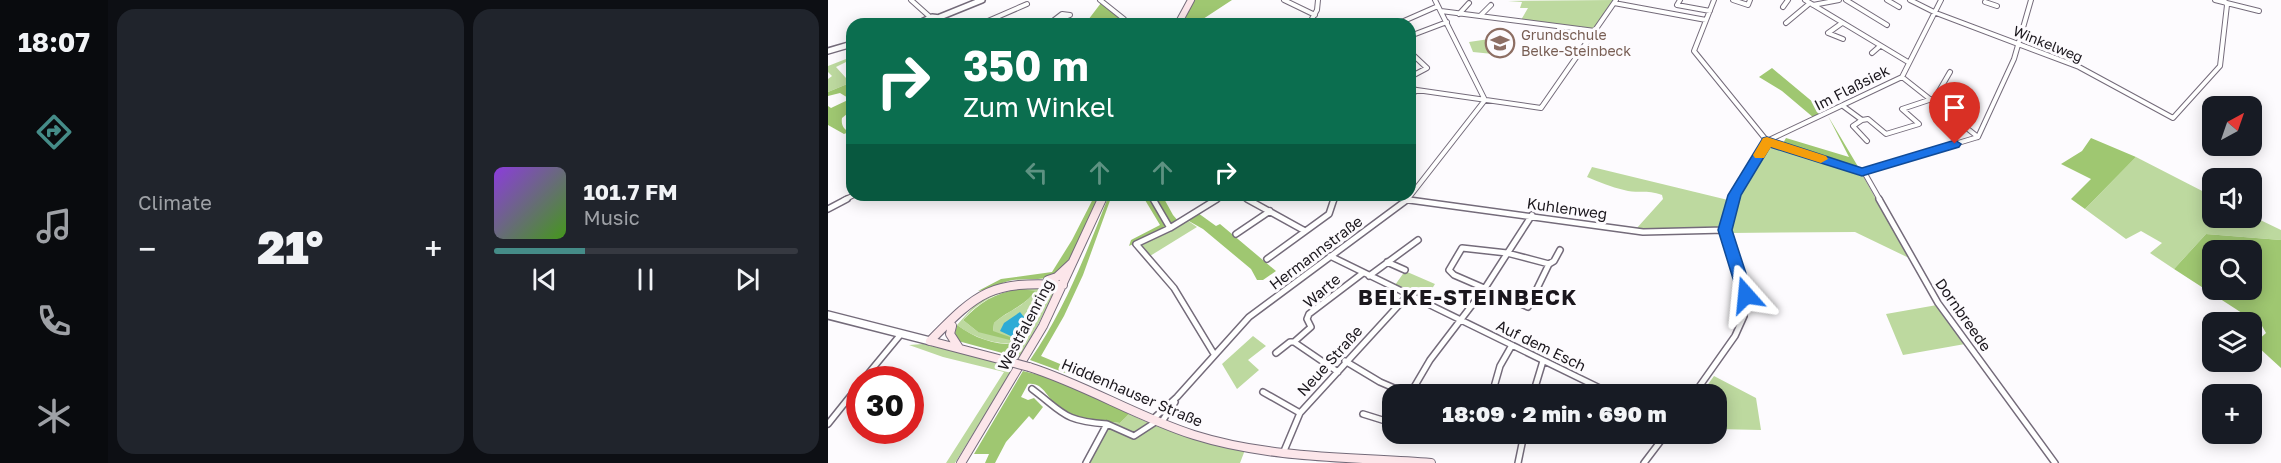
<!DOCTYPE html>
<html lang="en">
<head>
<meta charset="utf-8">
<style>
	body { margin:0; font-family:"Golos Text",sans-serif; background:#20242c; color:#f1f3f6; height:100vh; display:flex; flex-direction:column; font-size:22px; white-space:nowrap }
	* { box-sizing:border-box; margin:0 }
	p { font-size:20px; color:#9ea1a6 }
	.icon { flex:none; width:33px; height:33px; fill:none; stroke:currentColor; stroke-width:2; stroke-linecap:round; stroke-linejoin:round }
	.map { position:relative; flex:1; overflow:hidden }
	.side { display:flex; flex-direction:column; gap:9px; padding:9px; background:#0d0f14; width:720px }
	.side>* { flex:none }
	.banner { position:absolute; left:18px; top:18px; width:570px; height:183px; border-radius:18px; box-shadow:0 3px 15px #0003; background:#0b6e4f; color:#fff; overflow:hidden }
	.needle { width:39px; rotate:40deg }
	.tools { position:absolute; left:1374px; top:96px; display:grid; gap:12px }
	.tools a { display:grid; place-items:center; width:60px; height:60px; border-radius:12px; background:#171b24; box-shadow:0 3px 15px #0003; font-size:30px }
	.speed { position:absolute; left:18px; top:366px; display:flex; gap:12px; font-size:30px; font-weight:700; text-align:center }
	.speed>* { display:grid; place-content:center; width:78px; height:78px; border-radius:50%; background:#171b24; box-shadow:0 3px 15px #0003; line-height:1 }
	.speed .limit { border:9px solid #d22; background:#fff; color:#111 }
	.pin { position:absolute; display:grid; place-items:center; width:51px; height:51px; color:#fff; margin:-62px -26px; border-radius:50% 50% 50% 0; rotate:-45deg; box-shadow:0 0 6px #0007 }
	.pin .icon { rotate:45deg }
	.me { position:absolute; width:66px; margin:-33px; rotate:342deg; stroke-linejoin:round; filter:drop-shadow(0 0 4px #0008) }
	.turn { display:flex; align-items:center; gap:21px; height:126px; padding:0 18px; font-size:27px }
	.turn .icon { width:78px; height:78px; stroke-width:2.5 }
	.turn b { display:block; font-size:42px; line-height:51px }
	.lanes { display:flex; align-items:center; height:57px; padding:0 18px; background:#0003; justify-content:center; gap:30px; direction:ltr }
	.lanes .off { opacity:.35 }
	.big { font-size:45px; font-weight:800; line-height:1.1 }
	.side .card { flex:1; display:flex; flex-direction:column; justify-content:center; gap:9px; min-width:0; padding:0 21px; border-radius:18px; background:#20242c }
	.song { display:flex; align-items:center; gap:18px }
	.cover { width:72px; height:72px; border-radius:9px; background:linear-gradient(135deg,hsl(270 70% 55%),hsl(100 70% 35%)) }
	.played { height:6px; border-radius:3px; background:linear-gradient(90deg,#458c88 30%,#363941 30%) }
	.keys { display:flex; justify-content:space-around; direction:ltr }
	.heat { display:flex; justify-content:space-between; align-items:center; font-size:33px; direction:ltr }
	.side .tiles { flex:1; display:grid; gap:9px; grid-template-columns:repeat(2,1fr) }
	.trip { position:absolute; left:554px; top:384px; width:345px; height:60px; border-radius:18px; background:#171b24; box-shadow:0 3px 15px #0003; font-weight:800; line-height:60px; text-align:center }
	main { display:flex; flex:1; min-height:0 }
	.tab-bar { display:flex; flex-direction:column; width:108px; justify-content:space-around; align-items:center; background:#090b0e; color:#9ea1a6 }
	.tab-bar .icon { width:42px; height:42px }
	.tab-bar .on { color:#458c88 }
	.tab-bar b { font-size:27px; color:#f1f3f6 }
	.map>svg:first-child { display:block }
</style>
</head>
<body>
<main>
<nav class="tab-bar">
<b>18:07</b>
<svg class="icon on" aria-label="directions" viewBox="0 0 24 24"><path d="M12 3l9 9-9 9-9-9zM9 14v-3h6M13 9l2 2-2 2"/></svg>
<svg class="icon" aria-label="music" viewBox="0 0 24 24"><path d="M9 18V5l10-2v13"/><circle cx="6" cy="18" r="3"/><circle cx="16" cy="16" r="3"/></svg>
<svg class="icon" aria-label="phone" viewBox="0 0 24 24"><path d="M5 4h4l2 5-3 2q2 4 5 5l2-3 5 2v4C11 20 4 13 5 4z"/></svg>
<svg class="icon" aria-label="climate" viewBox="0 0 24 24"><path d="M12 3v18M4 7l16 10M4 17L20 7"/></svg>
</nav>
<section class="side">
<div class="tiles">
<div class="card"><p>Climate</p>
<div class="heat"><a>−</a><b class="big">21°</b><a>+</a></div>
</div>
<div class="card">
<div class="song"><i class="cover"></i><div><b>101.7 FM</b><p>Music</p></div></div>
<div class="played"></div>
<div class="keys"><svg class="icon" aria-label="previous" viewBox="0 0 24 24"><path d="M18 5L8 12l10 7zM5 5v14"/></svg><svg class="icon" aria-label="pause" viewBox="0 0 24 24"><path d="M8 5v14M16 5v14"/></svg><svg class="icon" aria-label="next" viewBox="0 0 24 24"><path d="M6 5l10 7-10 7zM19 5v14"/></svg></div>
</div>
</div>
</section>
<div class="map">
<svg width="1453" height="463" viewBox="0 0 1453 463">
	<rect width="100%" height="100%" fill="#fdfbfe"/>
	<path fill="#bdd99f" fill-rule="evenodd" d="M786 0 766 29 693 20 700 8H692L694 2 680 1Z
		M668 38 682 40 675 55 645 52 641 42Z
		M18 59V62L8 67 18 78 24 73V82L0 92V79L4 76 0 72V66Z
		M942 144 1035 176 1081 258 1027 232 902 233 910 195Z
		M1308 157 1384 196V218H1424V216L1453 230V240L1378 234 1346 269 1322 253 1334 243 1313 231 1298 239 1257 209Z
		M764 167 900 200 894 224 889 227 834 231 808 229 835 199 834 195C818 189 810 194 796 190 783 187 771 182 759 177Z
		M359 220 369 227 322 256 313 247 314 243Z
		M577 271 607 284 598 298 567 285Z
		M178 288H225L228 291 192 358 189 357 195 344C170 345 149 340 129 325L152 299ZM177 291H206C196 308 180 310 166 323L165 331 150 332 135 320C146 306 160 298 177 291Z
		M1109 305 1137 344 1075 355 1058 314Z
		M425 336 438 346 420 360 431 370 409 389 394 364Z
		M95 344 187 366 127 463H118L176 372 115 357 81 345Z
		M886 376 928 398 933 430 888 429V394H873Z
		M301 414C339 432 375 443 417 450L412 463H262L283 422 292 423Z"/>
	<path fill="#9fc771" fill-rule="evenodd" d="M366 0H404L375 19 354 24Z
		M273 3 295 19 313 24H257Z
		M944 68 998 113 986 118 954 91 931 77Z
		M24 82V110L14 118C13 124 15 129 21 132L16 134 0 125V106L3 108 22 99 12 93 0 96V92Z
		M1000 116 1032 170 954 145 958 138 1021 157Z
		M1263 138 1308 157 1257 209 1243 199 1263 179 1233 164 1254 151Z
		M267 195H271C264 212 243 264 230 273 217 282 200 278 185 280 173 282 160 291 150 291L173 279 224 272 244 240Z
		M281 195H284L255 275 236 316 213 356 275 382 273 386 202 360C237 310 259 251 281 195Z
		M314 195H334L345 215 351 222 301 246 303 240 332 225Z
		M370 213 388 226 392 224 448 271 435 280H429L423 269 375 229 359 220Z
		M1378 234 1453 240V368L1429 346 1428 342 1438 333 1434 326 1346 269ZM1384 250H1424V290H1384Z
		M193 289 207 291C196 307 180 310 166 323L165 331 182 337V340L150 332 135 320C152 302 168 292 193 289Z
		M129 325C149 340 171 346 195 344L189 357 130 341 127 333Z
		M195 371 235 381 301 414 292 423C271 420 250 422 231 408 219 399 216 382 200 384L193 397 200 400 206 398 215 407 205 420 201 416 178 442 167 463H157L161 454H146Z"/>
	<path fill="#2dabd6" d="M192 312 196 317 192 336 187 338 172 331 176 323Z"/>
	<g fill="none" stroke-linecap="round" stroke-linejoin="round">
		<g stroke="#746b7a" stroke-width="6">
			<path id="minor-far1" d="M83 0 102 17
				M272 0 296 19 295 24
				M456 0 487 15
				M852 0 849 5 882 11
				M886 0 866 51 939 141 905 200
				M905 0 920 5 922 0
				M977 0 1080 62
				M1018 0 1059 25
				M1059 0 1071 7
				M1082 0 1108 13 1251 67 1345 118 1392 66 1399 5 1396 0
				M1387 0 1431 11
				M1157 2 1169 6
				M786 3 878 20
				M985 5 1011 0
				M955 7 960 0
				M613 11 767 31
				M234 14 242 15 221 24Z
				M631 14 641 3
				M652 16 663 5
				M958 23 982 3
				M1014 23 1000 33 1015 39
				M153 24 199 4
				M481 24 489 10 490 0
				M569 24 610 6
				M582 36 619 22
				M582 52 599 68 582 77
				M1044 53 1052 46
				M1074 77 1150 137
				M582 89 713 108 788 0
				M582 98 588 90
				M1015 106 1034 120 1040 119 1058 134 1091 124 1074 109 1107 98 1122 72
				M1034 120 1025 126 1039 141
				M939 141 1034 172 1150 137 1186 59 1203 0
				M939 141 1074 77 1113 0
				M1036 172 1052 200
				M323 195 326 200
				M412 195 422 200
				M557 195 581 200
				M16 200 26 195
				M386 200 395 195
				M506 200 507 195
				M579 200 657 100 607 0"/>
		</g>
		<g stroke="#746b7a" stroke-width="8">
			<path id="minor" d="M325 199 342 228
				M419 199 477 231
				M574 199 815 232 897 230
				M1051 199 1110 303 1227 463
				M0 209 19 199
				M408 234 442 211
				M634 248 679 253 721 264 700 307 626 275 621 270Z
				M502 256 784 394
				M439 259 501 214 506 199
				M559 262 577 270
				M721 264 726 261 732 250
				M541 276 590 240
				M448 353 462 342H466
				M386 354 346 288 308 244 342 228 389 199
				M517 361 552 382 580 394
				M510 372 466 342 483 327 479 319 481 314 535 273
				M35 380 73 334
				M204 389C236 413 235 421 279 424
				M435 392 472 413
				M582 394 602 360 657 288 704 215
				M664 394 672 366 684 345
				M705 394 715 361
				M866 394 907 336 916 316 918 295 897 230 905 199
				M535 414 564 423
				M325 419 349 397 421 317 580 199
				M333 423 347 402
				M0 424 32 384
				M456 451 472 413 580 295
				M258 463 279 424 306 436 329 421
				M690 463 696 434
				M816 463 838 434"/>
		</g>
		<g stroke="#746b7a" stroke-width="8">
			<path id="tertiary-far1" d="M112 17 154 0
				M89 24 104 17 113 18 105 23 98 21
				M0 51 24 44"/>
		</g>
		<g stroke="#746b7a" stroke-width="10">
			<path id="tertiary" d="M0 315 102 341"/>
		</g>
		<g stroke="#746b7a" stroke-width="8">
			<path id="secondary-far1" d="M350 24 363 0
				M274 200 276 195"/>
		</g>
		<g stroke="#746b7a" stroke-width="10">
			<path id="secondary" d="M220 280 229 277 244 263
				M124 326 122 334 131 348
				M102 341C151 291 163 281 235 285
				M102 341 186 363
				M201 367C258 385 309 417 366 435 442 459 525 457 603 463
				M133 463 215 326 274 199"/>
		</g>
		<use href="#minor-far1" stroke="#fff" stroke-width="4"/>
		<use href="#minor" stroke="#fff" stroke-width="5"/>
		<use href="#tertiary-far1" stroke="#fff" stroke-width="5"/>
		<use href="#tertiary" stroke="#fff" stroke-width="7"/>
		<use href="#secondary-far1" stroke="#fce6ea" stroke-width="6"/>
		<use href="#secondary" stroke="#fce6ea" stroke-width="8"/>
		<g stroke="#746b7a" stroke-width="10" stroke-linecap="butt">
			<path id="secondary-bridge" d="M186 363 201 367"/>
		</g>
		<use href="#secondary-bridge" stroke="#fce6ea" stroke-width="8"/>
	</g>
	<path fill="#1a73e8" stroke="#114b97" stroke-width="1.5" d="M939 137 1034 168 1127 140 1133 144 1131 147 1034 176 942 147 913 195 904 230 925 295 923 299H913L910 295 890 230 900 195 935 138Z"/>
	<path fill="#f59e0b" d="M939 137 998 156 1000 159 993 163 943 147 936 158H927L925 155 935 138Z"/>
	<defs>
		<g id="school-ring" transform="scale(1.5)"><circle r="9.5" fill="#fdfbfe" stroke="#8d6e63" stroke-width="1.5"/><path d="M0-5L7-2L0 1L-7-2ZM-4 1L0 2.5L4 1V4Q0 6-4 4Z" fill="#8d6e63"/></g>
	</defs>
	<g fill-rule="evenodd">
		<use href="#school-ring" x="672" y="43"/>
	</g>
	<g text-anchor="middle" stroke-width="6" stroke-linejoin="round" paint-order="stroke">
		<g font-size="14" fill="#785e54" stroke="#fdfbfe" text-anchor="start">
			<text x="693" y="40">Grundschule<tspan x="693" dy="16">Belke-Steinbeck</tspan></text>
		</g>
		<g font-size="14" fill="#1b171d" stroke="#fdfbfe">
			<text transform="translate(1220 44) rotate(22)" y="5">Winkelweg</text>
		</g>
		<g font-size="15" fill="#1b171d" stroke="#fdfbfe">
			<text transform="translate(1024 88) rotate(-27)" y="5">Im Flaßsiek</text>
			<text transform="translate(739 209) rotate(8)" y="5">Kuhlenweg</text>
			<text transform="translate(488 253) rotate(-37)" y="5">Hermannstraße</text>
			<text transform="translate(494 291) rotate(-40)" y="5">Warte</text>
			<text transform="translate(1135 315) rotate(55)" y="5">Dornbreede</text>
			<text transform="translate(198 325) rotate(-62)" y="5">Westfalenring</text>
			<text transform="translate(713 346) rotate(26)" y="5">Auf dem Esch</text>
			<text transform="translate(502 361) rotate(-48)" y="5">Neue Straße</text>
			<text transform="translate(304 393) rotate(23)" y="5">Hiddenhauser Straße</text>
		</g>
		<g font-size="21" font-weight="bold" letter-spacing="1.5" fill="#1b171d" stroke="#fdfbfe">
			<text x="640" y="305">BELKE-STEINBECK</text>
		</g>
	</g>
</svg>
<div class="tools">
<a><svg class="needle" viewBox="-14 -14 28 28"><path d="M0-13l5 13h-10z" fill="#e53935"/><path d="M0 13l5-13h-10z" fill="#9ea1a6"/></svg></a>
<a><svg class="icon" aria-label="sound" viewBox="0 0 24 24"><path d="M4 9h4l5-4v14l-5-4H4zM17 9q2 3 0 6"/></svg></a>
<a><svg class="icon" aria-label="search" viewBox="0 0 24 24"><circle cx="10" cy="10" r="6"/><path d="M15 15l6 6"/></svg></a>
<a><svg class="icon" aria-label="layers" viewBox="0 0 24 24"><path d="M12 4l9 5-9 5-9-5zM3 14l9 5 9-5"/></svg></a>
<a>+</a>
</div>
<div class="speed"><div class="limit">30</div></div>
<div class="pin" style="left:1127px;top:144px;background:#d93025"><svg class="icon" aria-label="arrive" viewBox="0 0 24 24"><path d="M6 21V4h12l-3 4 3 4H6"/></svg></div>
<svg class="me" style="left:918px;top:295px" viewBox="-20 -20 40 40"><path d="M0-17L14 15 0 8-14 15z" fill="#1a73e8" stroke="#fff" stroke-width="4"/></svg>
<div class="trip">18:09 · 2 min · 690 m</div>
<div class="banner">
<div class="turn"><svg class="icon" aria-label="right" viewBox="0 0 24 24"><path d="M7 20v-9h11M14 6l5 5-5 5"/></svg><div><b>350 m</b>Zum Winkel</div></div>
<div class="lanes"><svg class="icon off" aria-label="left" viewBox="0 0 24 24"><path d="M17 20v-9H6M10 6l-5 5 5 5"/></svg><svg class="icon off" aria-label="ahead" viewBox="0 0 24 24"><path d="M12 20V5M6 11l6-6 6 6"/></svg><svg class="icon off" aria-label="ahead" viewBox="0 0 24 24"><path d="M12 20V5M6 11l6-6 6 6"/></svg><svg class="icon" aria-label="right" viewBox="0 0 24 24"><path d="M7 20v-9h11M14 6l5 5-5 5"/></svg></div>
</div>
</div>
</main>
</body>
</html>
